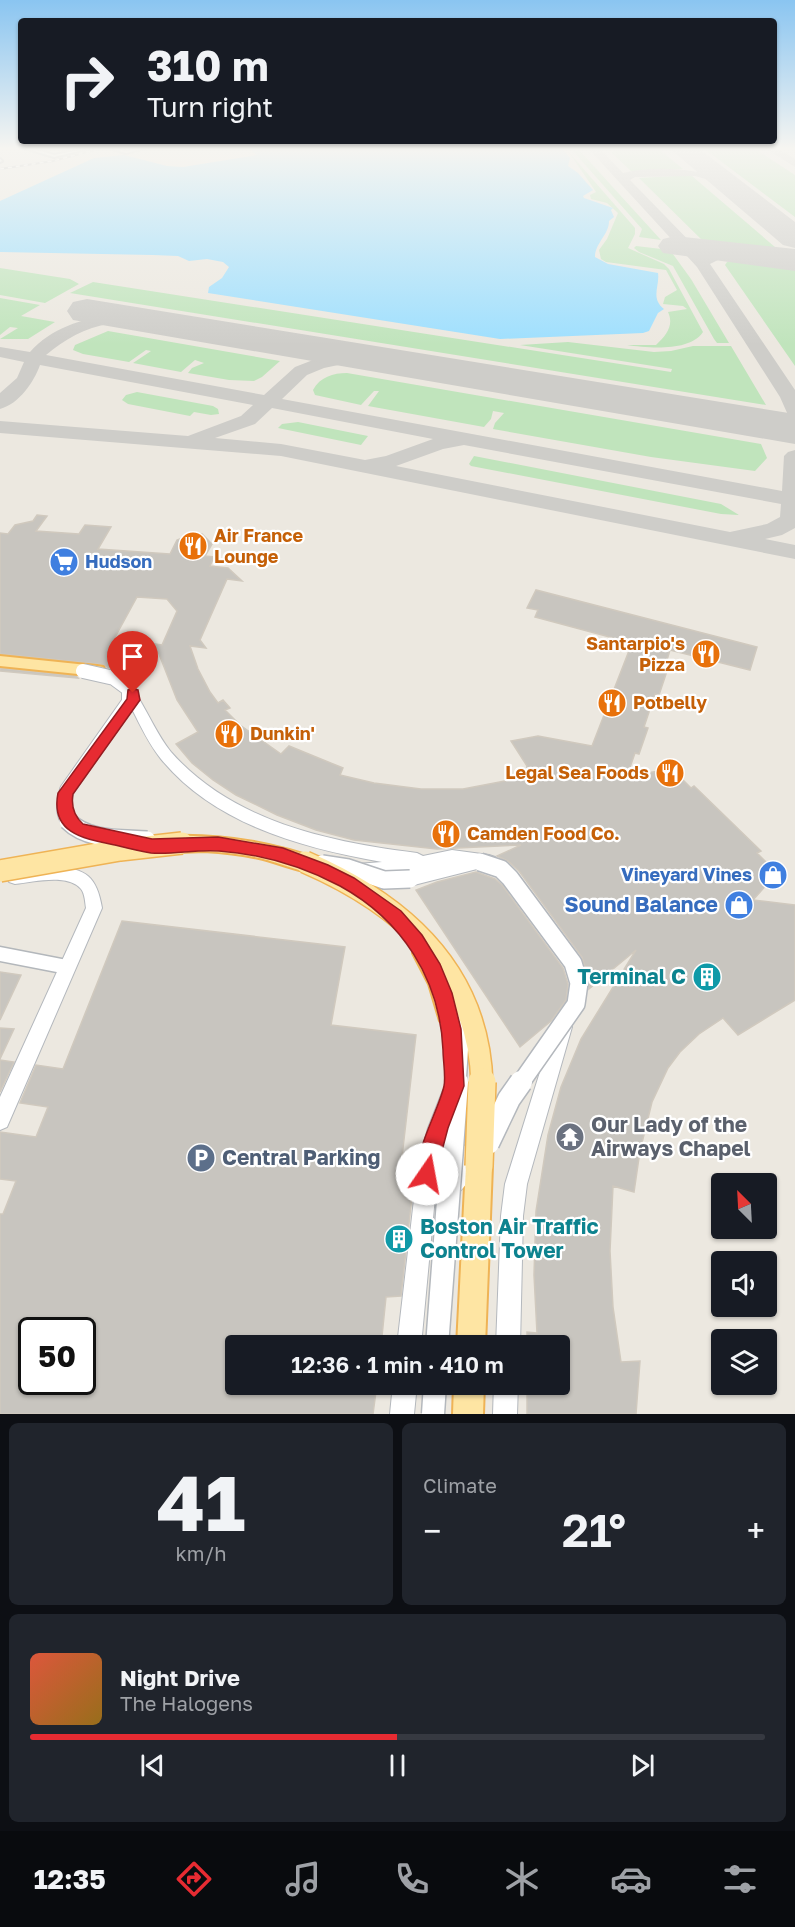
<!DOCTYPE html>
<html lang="en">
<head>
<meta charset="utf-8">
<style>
	body { margin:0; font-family:"Golos Text",sans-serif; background:#20242c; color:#f1f3f6; height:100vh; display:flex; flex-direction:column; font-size:22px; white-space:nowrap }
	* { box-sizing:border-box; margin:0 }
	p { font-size:20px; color:#9ea1a6 }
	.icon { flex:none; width:33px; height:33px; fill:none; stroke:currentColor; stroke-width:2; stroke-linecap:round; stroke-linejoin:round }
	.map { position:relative; height:1414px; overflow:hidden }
	.sheet { display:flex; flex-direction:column; gap:9px; padding:9px; background:#0d0f14; flex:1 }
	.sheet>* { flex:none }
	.guide { position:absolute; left:18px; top:18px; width:759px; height:126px; border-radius:6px; box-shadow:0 2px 4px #0004; background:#171b24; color:#f1f3f6; overflow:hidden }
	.needle { width:39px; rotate:336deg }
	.fabs { position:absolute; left:711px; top:1173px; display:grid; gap:12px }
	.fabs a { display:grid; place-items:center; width:66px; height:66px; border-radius:6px; background:#171b24; box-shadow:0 2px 4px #0004; font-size:30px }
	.speed { position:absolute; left:18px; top:1317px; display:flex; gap:12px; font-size:30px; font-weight:700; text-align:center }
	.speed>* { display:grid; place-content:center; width:78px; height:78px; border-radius:50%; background:#171b24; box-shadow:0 2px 4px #0004; line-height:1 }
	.speed .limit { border:3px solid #111; border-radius:9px; background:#fff; color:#111 }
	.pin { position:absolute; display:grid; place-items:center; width:51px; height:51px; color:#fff; margin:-62px -26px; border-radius:50% 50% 50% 0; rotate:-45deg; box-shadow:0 0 6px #0007 }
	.pin .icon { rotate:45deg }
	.me { position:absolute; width:66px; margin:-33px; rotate:12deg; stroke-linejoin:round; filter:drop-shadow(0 0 4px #0008) }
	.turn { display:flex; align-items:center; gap:21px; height:126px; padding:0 30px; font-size:27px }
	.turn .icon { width:78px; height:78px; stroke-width:2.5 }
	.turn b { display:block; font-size:42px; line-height:51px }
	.big { font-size:45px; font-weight:600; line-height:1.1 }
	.sheet .widget { flex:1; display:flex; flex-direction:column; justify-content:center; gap:9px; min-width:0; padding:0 21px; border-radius:9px; background:#20242c }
	.sheet .dial { align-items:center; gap:0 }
	.dial b { font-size:78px; line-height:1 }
	.song { display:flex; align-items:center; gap:18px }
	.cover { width:72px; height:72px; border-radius:9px; background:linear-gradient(135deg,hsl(10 70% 55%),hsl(40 70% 35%)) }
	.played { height:6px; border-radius:3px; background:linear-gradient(90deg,#e72b32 50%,#363941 50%) }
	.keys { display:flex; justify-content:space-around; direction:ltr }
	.heat { display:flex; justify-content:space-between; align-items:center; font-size:33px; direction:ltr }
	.sheet .tiles { flex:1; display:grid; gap:9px; grid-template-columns:1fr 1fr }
	.widget:last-child { grid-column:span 2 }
	.trip { position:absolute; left:225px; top:1335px; width:345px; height:60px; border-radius:6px; background:#171b24; box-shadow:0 2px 4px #0004; font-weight:600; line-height:60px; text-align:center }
	.menu { display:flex; height:96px; justify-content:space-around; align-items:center; background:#090b0e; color:#9ea1a6 }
	.menu .icon { width:42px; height:42px }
	.menu .selected { color:#e72b32 }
	.menu b { font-size:27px; color:#f1f3f6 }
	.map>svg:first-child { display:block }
</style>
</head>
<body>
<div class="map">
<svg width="795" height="1414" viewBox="0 0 795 1414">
	<rect width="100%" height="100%" fill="#ece8e0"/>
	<path fill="#c0e4bc" d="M702 147H752L795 175V217Z
		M618 150H660L683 169 631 171 611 152Z
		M568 151 635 228V234L628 248 664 264 669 269 703 332C690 352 648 348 627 345H656C667 335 674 325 668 312L687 309 683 306 663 304 665 297 677 290 666 270 606 262 601 259 599 250 607 239 618 213 607 203 591 199 590 195 596 192Z
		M573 151H580L661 240 639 237 642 229Z
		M691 175 699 182 782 253 705 243 639 178Z
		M636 246 670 250 691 279 729 343H717L714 339 673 266 639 252 634 248Z
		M737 261 795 267V366L725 265 727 262Z
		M0 268 70 279 79 284 45 303 0 295Z
		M93 282 671 372 672 369 520 345 568 342 654 352 671 351 693 346H731L766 405 70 293Z
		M0 298 40 305 21 316 55 322 28 339H0L18 328 10 327 0 335Z
		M108 331 280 361 262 377 254 381 229 380 188 373 192 368 204 363 195 360 181 372 133 363 151 351 146 350 129 362 83 354 73 350 75 345Z
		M347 373 761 444 767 458 755 471 651 457 493 429 495 423 504 413 493 411 491 419 484 427 368 406 379 391H374L361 405 315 395 313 390C320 377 333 373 347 373Z
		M137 392 213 406 218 409 219 414 211 415 194 412 190 416 128 404 122 400 126 395Z
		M298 422 368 436 361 445 278 428 282 424Z
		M474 456 721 504 739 515 721 514 471 466 469 464Z"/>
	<path fill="#9edffe" d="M240 147H561L570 158 568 166 578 173 593 190 583 196 584 198 613 208 611 210 614 217 609 221C609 235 595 243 595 257L608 264 658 273C660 286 650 298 664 309L658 313 649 331 643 333 500 339 208 293 209 287 222 278 229 267 223 262 207 259 189 261 178 256 153 255 0 252V201L94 158 124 155 167 166 183 167 257 155 249 149Z"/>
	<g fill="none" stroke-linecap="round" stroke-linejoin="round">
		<path fill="#cecdc9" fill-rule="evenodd" d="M587 147H598L623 173C657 165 694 169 727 179V183L723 184 695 176 635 177 630 180 703 255 721 250 748 251 750 254 748 257 722 258 710 264 795 390V417L788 415 780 397 697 267Z
			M668 147H684L691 151 686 154Z
			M763 147H775L795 159V167Z
			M112 314 152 317 160 322C151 333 123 323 110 324 85 327 64 340 46 355L264 395 295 367 313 360 356 351 362 352 365 356 362 360 324 368 307 375 282 399 782 491 784 456 788 452 795 450V528L782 535 765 539 795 545V559L281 456 0 433V421L188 436 241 416 253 405 40 365C34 382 19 404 0 409V393L17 378 24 362 0 357V347L30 352C51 328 82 319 112 314ZM272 408 433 439 386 456 365 460 281 444 215 438 255 424ZM464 445 781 504 780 517 767 524 730 532 396 466 443 449Z"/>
		<path fill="#cecdc9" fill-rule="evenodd" d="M668 147H697L795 222V248L783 245Z
			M675 236 795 249V271L663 253 658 246 663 239Z
			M87 299 795 414V444L73 320 67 311 73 302Z"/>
	</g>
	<path fill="#c8c5bf" stroke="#d0c9be" stroke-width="1.5" fill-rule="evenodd" d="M37 515 47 516 36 531 79 534 85 525 111 527 98 549 170 554 177 540 195 533 202 534 212 544 205 556 214 557 210 566 228 568 242 581 227 579 200 640 206 648 190 646 198 669 210 692 218 703 223 700 230 708 225 710 240 725 281 754 289 746 343 768 340 775 374 783 421 789H463L525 777 527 766 511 741 538 736 592 746 632 643 535 617 538 610 527 608 536 590 757 647 750 670 670 650 664 670 667 671 659 695 655 694 644 727 648 728 639 754 635 753 627 776 672 769 691 788 694 786 761 851 757 853 777 873 753 900 795 905V1000L738 1035 723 1018 699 1034 680 1052 668 1068 652 1102 640 1151 634 1192 613 1186 610 1251 613 1307 621 1362 640 1361 636 1414H527V1384H560V1346H527V1332L537 1333 534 1275 536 1211 548 1135 561 1087 581 1039 636 950 589 989V980L582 957 519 871 508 861 497 856 521 845 437 849 354 840 316 830 277 815 236 795 213 780 192 763 176 744 198 732 177 700 155 644 162 645 177 611 167 599 137 597 113 641 125 642 111 668 97 664 0 654V533L8 534 15 525 33 521Z
		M0 668 76 676 78 678 0 671Z
		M476 872 495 879 502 885 563 968 568 984 566 1000 551 1021 520 1047 416 890 437 882Z
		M122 921 345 947 331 1025 416 1035 399 1183H407L413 1187 401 1296 386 1297 381 1346H236V1384H377L373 1414H0V1214H3L16 1181 0 1179V1132L36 1137 48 1107 20 1103 36 1065 63 1069ZM32 1330H82V1382H32Z
		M0 972 21 975 0 1020Z
		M0 1028 14 1029 0 1059Z
		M0 1060 14 1062 0 1092Z"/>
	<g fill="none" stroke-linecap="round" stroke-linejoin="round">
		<g stroke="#b3b7bb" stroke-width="4">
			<path id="minor" d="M21 147H27L54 155 94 147 54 157Z
				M142 147H149L126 153 113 149 115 148 126 151Z
				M0 159 2 161 0 162Z"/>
		</g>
		<g stroke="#b3b7bb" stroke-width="3">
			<path id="tertiary" d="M0 947 67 960 73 962 75 967 73 972 67 974 0 961Z"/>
		</g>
		<g stroke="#b4b8bd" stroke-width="2">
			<path id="secondary" d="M133 695 138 697C149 715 158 736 171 752 233 822 329 842 417 853L423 856 452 850 489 855 495 857 497 862 495 867 481 868 410 886 404 884 402 879 406 873C392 876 372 879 357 874L355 869 357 864 382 862C302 848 214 824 161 759 149 744 141 727 133 711L126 715 121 713 119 710C123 704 126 697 133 695Z
				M55 867C86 868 97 877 102 908L7 1127 0 1130V1097L86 908C85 902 85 894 81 889 68 873 33 882 15 884L9 882 7 877 9 872 15 870Z
				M563 1018 570 1021 572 1027 527 1184 523 1216 520 1346H496L501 1216 505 1184 554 1027 556 1021Z
				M450 1087 457 1090 460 1097 448 1128 438 1165 421 1346H397L418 1165 428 1128 443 1090Z
				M474 1139 481 1142 484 1149C478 1164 467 1190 452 1197L445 1193 441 1186C448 1171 459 1145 474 1139Z
				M393 1384H417L414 1414H390Z
				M494 1384H518L517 1414H493Z"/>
		</g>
		<g stroke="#efb355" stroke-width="4">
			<path id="primary" d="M0 656 97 666 103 667 105 671 103 675 97 676 0 666Z
				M169 836C222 834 271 842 321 860L324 866 321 872C308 876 275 861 259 858 241 854 222 852 204 851 190 851 175 854 162 850L159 844 162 838Z
				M424 943 432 946 450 982 459 1013 456 1021 448 1024 440 1021 429 984 413 953 416 946Z
				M479 1153 488 1157 492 1166 485 1346H457L466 1166 470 1157Z
				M454 1384H484L483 1414H453Z"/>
		</g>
		<use href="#minor" fill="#fff" fill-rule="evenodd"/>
		<use href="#tertiary" fill="#fff" fill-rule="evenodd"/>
		<use href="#secondary" fill="#fff" fill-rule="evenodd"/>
		<use href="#primary" fill="#fee5a3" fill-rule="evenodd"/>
		<g stroke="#b1b2b2" stroke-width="2">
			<path id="rail" d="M0 169 53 161 106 147"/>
		</g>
		<use href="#rail" stroke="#fff" stroke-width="1.5" stroke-dasharray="4" stroke-linecap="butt"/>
		<g stroke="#b4b8bd" stroke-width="16" stroke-linecap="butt">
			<path id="secondary-bridge-far2" d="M70 823C61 813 64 801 67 790L129 702V689L114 678 83 671"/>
		</g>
		<g stroke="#b4b8bd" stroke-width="20" stroke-linecap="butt">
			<path id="secondary-bridge-far1" d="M68 821C88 841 121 838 147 840
				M480 862 501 869 510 878 573 963 579 983 576 1004 520 1084
				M322 864 348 868 384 880 410 879
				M451 993 460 1042 457 1084"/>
		</g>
		<g stroke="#b4b8bd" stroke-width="25" stroke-linecap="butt">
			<path id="secondary-bridge" d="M488 1143 509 1099 521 1082
				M437 1346 457 1082
				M433 1414 435 1384"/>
		</g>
		<g stroke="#efb355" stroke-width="24" stroke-linecap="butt">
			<path id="primary-bridge-far1" d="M305 862C402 904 479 971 482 1084
				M0 871 120 850 182 843"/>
		</g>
		<g stroke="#efb355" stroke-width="30" stroke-linecap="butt">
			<path id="primary-bridge" d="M479 1166 482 1082"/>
		</g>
		<use href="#secondary-bridge-far2" stroke="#fff" stroke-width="14"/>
		<use href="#secondary-bridge-far1" stroke="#fff" stroke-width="17"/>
		<use href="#secondary-bridge" stroke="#fff" stroke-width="22"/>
		<use href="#primary-bridge-far1" stroke="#fee5a3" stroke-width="21"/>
		<use href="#primary-bridge" stroke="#fee5a3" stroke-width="27"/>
	</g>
	<linearGradient id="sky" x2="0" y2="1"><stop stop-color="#8ac5f1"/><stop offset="0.43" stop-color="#f6f5f1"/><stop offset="1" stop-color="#f6f5f1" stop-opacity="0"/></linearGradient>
	<rect width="795" height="345" fill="url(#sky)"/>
	<path fill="#e72b32" stroke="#961c20" stroke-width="1.5" d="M133 689 138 690 140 700 73 794C71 806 74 816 83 824L152 839 218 837 283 848 328 865 354 878 401 911 422 935 440 964 452 993 461 1029 464 1086 448 1128 434 1181 427 1184 419 1181C410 1158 439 1110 444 1086 446 1076 443 1061 443 1050 440 979 402 920 340 886 302 866 261 854 219 851 196 849 173 855 151 853 139 851 127 848 115 845 85 839 50 834 58 793L127 699 128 690Z"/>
	<defs>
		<g id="restaurant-disc" transform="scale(1.5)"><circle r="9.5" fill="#e8710a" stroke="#fff"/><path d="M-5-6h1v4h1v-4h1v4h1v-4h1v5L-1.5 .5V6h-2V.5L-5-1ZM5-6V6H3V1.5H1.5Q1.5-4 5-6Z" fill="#fff"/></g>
		<g id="supermarket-disc" transform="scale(1.5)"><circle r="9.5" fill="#3f7fe0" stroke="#fff"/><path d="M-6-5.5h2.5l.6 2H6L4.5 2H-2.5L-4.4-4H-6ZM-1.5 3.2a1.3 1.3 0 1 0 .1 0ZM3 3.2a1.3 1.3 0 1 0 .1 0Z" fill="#fff"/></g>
		<g id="shop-disc" transform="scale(1.5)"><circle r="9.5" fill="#3f7fe0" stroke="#fff"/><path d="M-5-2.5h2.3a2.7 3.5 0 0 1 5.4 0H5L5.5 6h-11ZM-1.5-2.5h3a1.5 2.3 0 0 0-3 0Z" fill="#fff"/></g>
		<g id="building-disc" transform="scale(1.5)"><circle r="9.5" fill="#0f9aa8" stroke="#fff"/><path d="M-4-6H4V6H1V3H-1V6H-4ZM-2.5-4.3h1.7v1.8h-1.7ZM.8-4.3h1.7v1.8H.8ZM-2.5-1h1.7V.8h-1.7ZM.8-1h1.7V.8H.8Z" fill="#fff"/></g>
		<g id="temple-disc" transform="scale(1.5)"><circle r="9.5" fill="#6b7280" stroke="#fff"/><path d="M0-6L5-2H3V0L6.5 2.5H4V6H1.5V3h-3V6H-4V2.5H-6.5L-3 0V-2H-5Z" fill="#fff"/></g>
		<g id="parking-disc" transform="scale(1.5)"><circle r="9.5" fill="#5c6f8a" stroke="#fff"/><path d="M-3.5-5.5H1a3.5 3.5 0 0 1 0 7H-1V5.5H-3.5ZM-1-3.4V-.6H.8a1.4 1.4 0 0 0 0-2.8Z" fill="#fff"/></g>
	</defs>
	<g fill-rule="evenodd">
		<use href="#restaurant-disc" x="193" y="546"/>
		<use href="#supermarket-disc" x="64" y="562"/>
		<use href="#restaurant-disc" x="706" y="654"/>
		<use href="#restaurant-disc" x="612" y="703"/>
		<use href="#restaurant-disc" x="229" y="734"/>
		<use href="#restaurant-disc" x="670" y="773"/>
		<use href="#restaurant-disc" x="446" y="834"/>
		<use href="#shop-disc" x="773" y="875"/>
		<use href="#shop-disc" x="739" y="905"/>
		<use href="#building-disc" x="707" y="977"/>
		<use href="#temple-disc" x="570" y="1137"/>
		<use href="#parking-disc" x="201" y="1158"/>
		<use href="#building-disc" x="399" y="1239"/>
	</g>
	<g text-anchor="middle" stroke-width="4.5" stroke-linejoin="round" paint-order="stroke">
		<g font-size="18" font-weight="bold" fill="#c56008" stroke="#fff" text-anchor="start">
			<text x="214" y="542">Air France<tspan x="214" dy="21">Lounge</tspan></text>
			<text x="685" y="650" text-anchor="end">Santarpio's<tspan x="685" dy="21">Pizza</tspan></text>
			<text x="633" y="709">Potbelly</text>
			<text x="250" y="740">Dunkin'</text>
			<text x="649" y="779" text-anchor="end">Legal Sea Foods</text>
			<text x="467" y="840">Camden Food Co.</text>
		</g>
		<g font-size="18" font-weight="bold" fill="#366cbe" stroke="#fff" text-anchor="start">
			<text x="85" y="568">Hudson</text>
			<text x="752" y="881" text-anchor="end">Vineyard Vines</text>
		</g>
		<g font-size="21" font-weight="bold" fill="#366cbe" stroke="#fff" text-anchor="end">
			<text x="718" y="912">Sound Balance</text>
		</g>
		<g font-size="21" font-weight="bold" fill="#0d838f" stroke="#fff" text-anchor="end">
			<text x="686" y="984">Terminal C</text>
			<text x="420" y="1234" text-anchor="start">Boston Air Traffic<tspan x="420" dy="24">Control Tower</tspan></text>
		</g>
		<g font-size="21" font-weight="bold" fill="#5b616d" stroke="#fff" text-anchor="start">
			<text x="591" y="1132">Our Lady of the<tspan x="591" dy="24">Airways Chapel</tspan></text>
		</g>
		<g font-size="21" font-weight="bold" fill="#4e5e75" stroke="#fff" text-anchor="start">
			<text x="222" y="1165">Central Parking</text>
		</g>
	</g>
</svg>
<div class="fabs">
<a><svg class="needle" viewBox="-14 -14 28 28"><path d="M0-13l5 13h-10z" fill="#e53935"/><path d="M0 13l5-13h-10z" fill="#9ea1a6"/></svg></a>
<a><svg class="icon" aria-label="sound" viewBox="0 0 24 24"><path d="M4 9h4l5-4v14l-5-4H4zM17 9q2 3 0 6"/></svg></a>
<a><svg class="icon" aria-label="layers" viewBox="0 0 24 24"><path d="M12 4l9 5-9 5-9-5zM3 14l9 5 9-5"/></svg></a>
</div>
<div class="speed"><div class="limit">50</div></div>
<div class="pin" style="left:133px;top:693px;background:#d93025"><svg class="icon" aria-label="arrive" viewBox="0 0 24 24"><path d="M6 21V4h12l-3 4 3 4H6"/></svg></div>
<svg class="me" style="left:427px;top:1174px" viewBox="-20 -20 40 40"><circle r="19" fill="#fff"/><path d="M0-13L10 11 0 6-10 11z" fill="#e72b32"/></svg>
<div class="trip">12:36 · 1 min · 410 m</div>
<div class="guide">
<div class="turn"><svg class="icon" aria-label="right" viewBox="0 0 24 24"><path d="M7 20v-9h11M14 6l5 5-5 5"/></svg><div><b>310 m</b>Turn right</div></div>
</div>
</div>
<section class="sheet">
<div class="tiles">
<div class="widget dial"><b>41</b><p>km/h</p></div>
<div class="widget"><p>Climate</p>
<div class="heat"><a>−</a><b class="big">21°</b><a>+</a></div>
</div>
<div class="widget">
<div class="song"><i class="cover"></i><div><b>Night Drive</b><p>The Halogens</p></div></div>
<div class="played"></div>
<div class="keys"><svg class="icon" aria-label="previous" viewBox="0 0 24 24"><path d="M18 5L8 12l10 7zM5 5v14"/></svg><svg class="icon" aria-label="pause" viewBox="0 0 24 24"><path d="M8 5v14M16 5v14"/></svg><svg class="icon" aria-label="next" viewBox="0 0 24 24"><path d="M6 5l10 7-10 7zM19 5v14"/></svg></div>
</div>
</div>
</section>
<nav class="menu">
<b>12:35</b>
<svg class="icon selected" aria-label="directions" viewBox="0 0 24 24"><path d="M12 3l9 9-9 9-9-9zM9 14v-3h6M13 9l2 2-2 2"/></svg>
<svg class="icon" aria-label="music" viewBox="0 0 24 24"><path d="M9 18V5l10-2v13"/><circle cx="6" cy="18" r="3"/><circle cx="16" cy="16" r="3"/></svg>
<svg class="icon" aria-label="phone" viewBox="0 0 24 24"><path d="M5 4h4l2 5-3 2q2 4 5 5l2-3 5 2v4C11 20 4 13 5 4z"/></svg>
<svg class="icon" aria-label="climate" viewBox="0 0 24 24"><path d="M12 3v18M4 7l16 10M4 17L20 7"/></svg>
<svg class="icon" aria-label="car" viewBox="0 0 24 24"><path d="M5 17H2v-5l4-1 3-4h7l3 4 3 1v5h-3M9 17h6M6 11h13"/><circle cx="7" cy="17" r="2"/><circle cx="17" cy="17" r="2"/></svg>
<svg class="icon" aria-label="filters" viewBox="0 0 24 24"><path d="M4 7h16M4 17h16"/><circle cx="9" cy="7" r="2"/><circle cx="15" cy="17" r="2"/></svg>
</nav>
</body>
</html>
